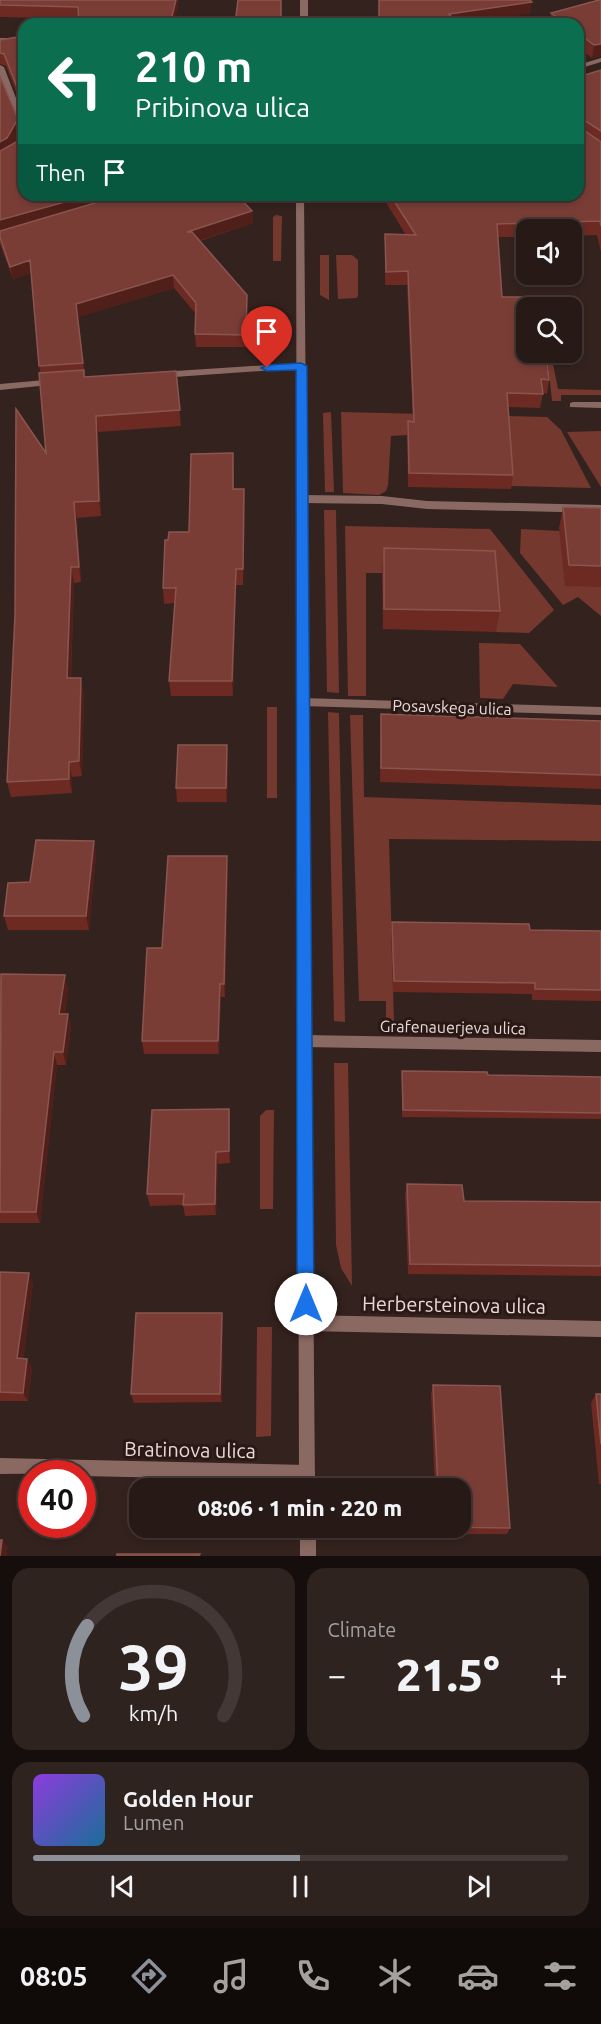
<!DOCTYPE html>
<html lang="en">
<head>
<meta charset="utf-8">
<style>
	body { margin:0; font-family:Ubuntu,sans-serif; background:#2f231f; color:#f1f3f6; height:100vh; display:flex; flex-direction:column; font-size:22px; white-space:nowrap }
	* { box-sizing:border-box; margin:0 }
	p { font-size:20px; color:#a4a1a1 }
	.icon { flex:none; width:33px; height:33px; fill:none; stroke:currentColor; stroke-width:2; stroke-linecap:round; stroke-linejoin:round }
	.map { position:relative; height:1556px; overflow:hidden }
	.details { display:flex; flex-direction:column; gap:12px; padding:12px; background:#150e0c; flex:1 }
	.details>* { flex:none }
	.hud { position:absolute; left:18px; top:18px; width:566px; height:183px; border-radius:18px; box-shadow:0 3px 9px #0003,0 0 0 2px #433835; background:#0b6e4f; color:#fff; overflow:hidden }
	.controls { position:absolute; left:516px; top:219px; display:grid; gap:12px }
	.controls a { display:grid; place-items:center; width:66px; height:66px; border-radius:12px; background:#271a16; box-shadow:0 3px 9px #0003,0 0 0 2px #433835; font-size:30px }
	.speed { position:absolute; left:18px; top:1460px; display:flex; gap:12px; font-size:30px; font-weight:700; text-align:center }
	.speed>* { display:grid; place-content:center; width:78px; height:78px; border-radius:50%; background:#271a16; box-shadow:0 3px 9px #0003,0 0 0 2px #433835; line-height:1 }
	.speed .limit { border:9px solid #d22; background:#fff; color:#111 }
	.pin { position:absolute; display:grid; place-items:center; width:51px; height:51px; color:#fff; margin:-62px -26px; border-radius:50% 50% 50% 0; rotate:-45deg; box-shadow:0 0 6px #0007 }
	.pin .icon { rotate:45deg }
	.me { position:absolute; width:66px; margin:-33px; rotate:0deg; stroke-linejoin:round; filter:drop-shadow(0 0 4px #0008) }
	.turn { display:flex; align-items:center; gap:21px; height:126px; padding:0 18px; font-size:27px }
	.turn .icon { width:78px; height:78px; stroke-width:2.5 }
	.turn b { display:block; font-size:42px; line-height:51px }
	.then { display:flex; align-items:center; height:57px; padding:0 18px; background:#0003; gap:12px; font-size:22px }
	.big { font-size:45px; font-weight:800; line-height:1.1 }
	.details .widget { flex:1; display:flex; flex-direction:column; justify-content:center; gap:9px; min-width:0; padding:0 21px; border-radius:18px; background:#2f231f }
	.details .dial { align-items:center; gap:0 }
	.dial svg { height:156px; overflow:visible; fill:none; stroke:#433835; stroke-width:7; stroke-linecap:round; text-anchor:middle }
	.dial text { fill:#f1f3f6; stroke:none }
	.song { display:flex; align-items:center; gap:18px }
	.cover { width:72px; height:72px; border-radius:9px; background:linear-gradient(135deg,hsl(270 70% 55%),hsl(200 70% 35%)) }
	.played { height:6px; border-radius:3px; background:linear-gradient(90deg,#8c9099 50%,#433835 50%) }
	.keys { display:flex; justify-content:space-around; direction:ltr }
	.heat { display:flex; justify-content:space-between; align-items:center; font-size:33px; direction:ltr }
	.details .tiles { flex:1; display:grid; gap:12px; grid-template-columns:1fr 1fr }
	.widget:last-child { grid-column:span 2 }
	.trip { position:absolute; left:129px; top:1478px; width:342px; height:60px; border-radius:18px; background:#271a16; box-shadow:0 3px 9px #0003,0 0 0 2px #433835; font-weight:800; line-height:60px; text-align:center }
	.menu { display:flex; height:96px; justify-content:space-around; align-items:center; background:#100a09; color:#a4a1a1 }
	.menu .icon { width:42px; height:42px }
	.menu .on { color:#8c9099 }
	.menu b { font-size:27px; color:#f1f3f6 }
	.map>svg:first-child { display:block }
</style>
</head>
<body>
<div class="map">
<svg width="601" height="1556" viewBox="0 0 601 1556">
	<rect width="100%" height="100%" fill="#34221e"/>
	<path fill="#75382e" d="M276 215 282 216 281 261H273V217Z
		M320 255H329V300L320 295Z
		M336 255H352L358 260V296L356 298 338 299Z
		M272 312H281V345L277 355H272Z
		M547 353 551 354 558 389 601 390V395H561V401H552Z
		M331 412 334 492H325L323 413Z
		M341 412 547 417 561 430 591 488 511 486 507 438 407 435 391 436 388 485 386 491 379 495 343 493Z
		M601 431V487L567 432Z
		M324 510H336L339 693 327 692Z
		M345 526 490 529 554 610 529 633 496 632 382 573H366V696H348Z
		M521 529 560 531 601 587V616L578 597 563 605 520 553Z
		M479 643 520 644 558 687 513 684 503 699 480 698Z
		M267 707H277V798H267Z
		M328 712 339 713 345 1022 334 1021Z
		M350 715H363L364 797 601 805V841L389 839 394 1024H386V1001H359Z
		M334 1063H348L352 1286 341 1268 336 1245Z
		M266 1110H274L273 1209H260V1116Z
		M257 1327H272L271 1436 256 1437Z"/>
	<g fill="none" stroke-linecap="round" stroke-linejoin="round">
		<path fill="#8b6963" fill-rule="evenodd" d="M201 20H204V24H185Z
			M0 38H24V42H0Z
			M0 65 4 67 24 119V131L20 129 0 77Z
			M573 402H601V408L570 407V403Z
			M302 495 382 496 427 501 601 505V513L427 509 382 504 302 503 297 499Z
			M302 698 601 707V715L302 706 296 702Z"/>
		<path fill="#8b6963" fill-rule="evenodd" d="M601 58V62L578 69V65Z
			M301 363 304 364V368L160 378 155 375 160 372Z
			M56 379 59 380V384L0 390V384Z
			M304 1035 601 1040V1052L304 1047 299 1045 297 1041 299 1037Z
			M305 1315 601 1321V1337L305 1331 300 1328 297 1323 300 1318Z
			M0 1458 307 1465 313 1467 315 1473 313 1479 307 1481 82 1476V1473L0 1474Z"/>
		<path fill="#8b6963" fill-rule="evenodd" d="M300 0H308V24H300Z
			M296 195H304L315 1488H299Z
			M300 1527H316V1556H300Z"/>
	</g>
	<path fill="#6c2a23" d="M0 0H179L174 24 79 19 0 17Z
		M601 0V56L592 58 578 48V24H550L551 13Z
		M24 36V113L6 66 0 64V40Z
		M601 70V252L597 235 572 236V230H526V237H498L502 297 534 308 549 380 547 394 543 393 540 408 508 407 513 475 511 489 408 487 407 435 408 421 413 422 407 285H385V234L406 235 385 201V195H578V77Z
		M0 76 18 119 20 131 13 144 24 195 252 211 253 223 200 241 247 295 246 347H196L195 334 196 314 174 288 78 317 85 377 176 371 181 426 98 432 101 516 77 518 81 582 74 583 71 678 84 693 82 776 72 777V793L11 797 7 782 46 453 40 373 31 273 13 279 0 244Z
		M234 469V489H244L245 505 243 585H236L233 696H171L169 681 175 603 164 604 163 588 168 540 189 532Z
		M563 507 601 508V587L565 586 559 528Z
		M384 548 500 611 496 632 383 629 382 569Z
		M381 714 601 721V789L380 782Z
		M228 760 227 802H177L176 788Z
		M96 855 89 930H8L4 916 30 882Z
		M228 870 225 997H221L219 1054H144L142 1041 162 948Z
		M392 922 530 930 601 931V1001L532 1000V994L393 992 391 934Z
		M0 979 68 988 65 1014H68L71 1027 66 1065H57L40 1223H0Z
		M402 1071 488 1075 601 1077V1119L402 1117Z
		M230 1121V1163L218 1164 216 1215 185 1216 183 1205 150 1206 147 1194Z
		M407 1184 464 1201 601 1202V1276L408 1274 405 1195Z
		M0 1272 33 1283 23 1359H27L32 1368 28 1401H0Z
		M222 1313 223 1322 222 1402 134 1403 131 1394Z
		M433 1385 510 1528 507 1534H437V1527H460V1488H435L431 1394Z
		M596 1394H601V1484H599L591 1403Z"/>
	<path fill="#501f19" d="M176 0H179L174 24 171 20Z
		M532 2 530 14 460 24H442L449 14Z
		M601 44V56L592 58 594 45Z
		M578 118H581L579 131Z
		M18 119 20 131 9 150 0 156V142Z
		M90 195H136L0 234V220Z
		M252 211 253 223 188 244 187 232Z
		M30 260 32 273 13 279 10 267Z
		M173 275 174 288 78 317 85 376 76 304Z
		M96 416 98 432 101 516 99 501Z
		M244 489 245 505 243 585V569Z
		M74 502 77 518 81 582 79 567Z
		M71 567 74 583 70 693 67 678Z
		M236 569V585L233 696 232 681Z
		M81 678 84 693 82 776 79 761Z
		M227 745 228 760 227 802 226 788Z
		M69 762 72 777V793L69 779Z
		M94 841 96 855 89 930 86 916Z
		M227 856 228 870 225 997 224 984Z
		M65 975 68 988 63 1027 59 1014Z
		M220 984 221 997 219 1054 218 1041Z
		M68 1014 71 1027 66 1065 63 1052Z
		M54 1052 57 1065 40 1223 36 1212Z
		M229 1109 230 1121V1163L229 1151Z
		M216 1152 218 1164 216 1215 215 1204Z
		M29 1273 33 1283 22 1368 17 1358Z
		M222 1313 223 1322 222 1402 220 1394Z
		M27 1359 32 1368 28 1401 23 1393Z
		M2 1540 8 1547 7 1556H0Z"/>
	<path fill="#793d36" stroke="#8a554f" stroke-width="1.5" d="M0 0H176L171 20 174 24H79L78 7 0 5Z
		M238 0H281V24H235Z
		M379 0H530L532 2 449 14 456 22 442 24H324L379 18Z
		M599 0H601V44L594 45 578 33V24H566L551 13Z
		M24 36V105L4 54 0 53V40Z
		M601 70V131L581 118H578L579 127 601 142V226L600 221 497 224 502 297H533L534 308H526V352H546L549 380 541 379 543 394 507 393 513 475 409 473 408 421 414 422 408 271 386 272 385 234 416 235 390 195H578V77Z
		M0 76 18 119 7 138 0 142Z
		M24 123V195H90L0 220V151L18 141 23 132Z
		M122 195H237L252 211 187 232H192L247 295 246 335 195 334 196 303 173 275 76 304 83 363 39 366 30 260 10 267 0 237V231Z
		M84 370V377L176 371 180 410 96 416 99 501 74 502 79 567H71L67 678H81L79 761 69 762V779L7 782 15 615 16 409 46 453 39 373Z
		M233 453V489H244L243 569H236L232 681H169L176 588H163L165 540H168L169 532H189L191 454Z
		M563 507 601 508V566L569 565Z
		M384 548 495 551 500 611 384 609Z
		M381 714 601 721V775L381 768Z
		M178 745H227L226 788H176Z
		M36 840 94 841 86 916H4L8 883 30 882Z
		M168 856H227L224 984H220L218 1041H142L147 948H162Z
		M392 922 529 924 530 930 601 931V990L535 989V983L394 981Z
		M1 974 65 975 59 1014H68L63 1052H54L36 1212H0Z
		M402 1071 487 1072 488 1075 601 1077V1113L403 1110Z
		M229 1109V1151L216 1152 215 1204 183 1205 184 1194H147L152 1110Z
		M407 1184 462 1185 464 1201 601 1202V1266L410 1264Z
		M0 1272 29 1273 17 1358 27 1359 23 1393 0 1392Z
		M136 1313H222L220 1394H131Z
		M433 1385 500 1386 510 1528 440 1527H460V1488H438Z
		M596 1394H601V1444Z
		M0 1540H2L0 1556Z
		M117 1554H200L199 1556H117Z"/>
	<path fill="#1a73e8" stroke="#114b97" stroke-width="1.5" d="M301 363 307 366 314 1304 312 1310 306 1313 300 1310 297 1304 296 370 267 371 261 368 267 365Z"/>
	<g text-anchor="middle" stroke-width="6" stroke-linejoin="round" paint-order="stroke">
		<g font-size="16" fill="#e6d9d7" stroke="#2a1815">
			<text transform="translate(452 707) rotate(2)" y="6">Posavskega ulica</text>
			<text transform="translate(453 1027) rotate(1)" y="6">Grafenauerjeva ulica</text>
		</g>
		<g font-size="20" fill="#e6d9d7" stroke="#2a1815">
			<text transform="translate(454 1305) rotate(1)" y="7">Herbersteinova ulica</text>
			<text transform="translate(190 1450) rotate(1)" y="7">Bratinova ulica</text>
		</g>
	</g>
</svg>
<div class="controls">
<a><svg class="icon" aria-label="sound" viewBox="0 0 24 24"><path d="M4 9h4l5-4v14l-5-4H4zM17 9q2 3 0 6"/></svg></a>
<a><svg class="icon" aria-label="search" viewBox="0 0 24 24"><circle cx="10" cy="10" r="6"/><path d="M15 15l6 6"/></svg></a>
</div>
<div class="speed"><div class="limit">40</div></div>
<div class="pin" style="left:267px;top:368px;background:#d93025"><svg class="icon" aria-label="arrive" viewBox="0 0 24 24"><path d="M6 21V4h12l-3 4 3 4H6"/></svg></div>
<svg class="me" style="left:306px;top:1304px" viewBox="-20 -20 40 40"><circle r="19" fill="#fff"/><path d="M0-13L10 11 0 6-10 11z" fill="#1a73e8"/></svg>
<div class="trip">08:06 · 1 min · 220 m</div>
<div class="hud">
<div class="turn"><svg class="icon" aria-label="left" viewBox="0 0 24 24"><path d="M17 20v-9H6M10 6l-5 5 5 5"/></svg><div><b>210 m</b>Pribinova ulica</div></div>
<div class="then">Then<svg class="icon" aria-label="arrive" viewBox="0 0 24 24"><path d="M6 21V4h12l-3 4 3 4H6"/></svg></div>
</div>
</div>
<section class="details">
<div class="tiles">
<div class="widget dial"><svg viewBox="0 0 100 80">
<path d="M14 69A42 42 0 1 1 86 69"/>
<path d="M14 69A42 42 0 0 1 16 23" stroke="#8c9099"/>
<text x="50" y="56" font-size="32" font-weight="700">39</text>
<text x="50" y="72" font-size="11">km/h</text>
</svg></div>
<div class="widget"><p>Climate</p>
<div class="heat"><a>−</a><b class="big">21.5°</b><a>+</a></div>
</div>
<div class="widget">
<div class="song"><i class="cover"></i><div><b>Golden Hour</b><p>Lumen</p></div></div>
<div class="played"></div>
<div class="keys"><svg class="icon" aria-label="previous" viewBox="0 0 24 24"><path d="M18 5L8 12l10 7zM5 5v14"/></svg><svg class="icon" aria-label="pause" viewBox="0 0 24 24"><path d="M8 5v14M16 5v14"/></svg><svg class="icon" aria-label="next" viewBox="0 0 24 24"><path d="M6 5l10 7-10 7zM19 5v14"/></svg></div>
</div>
</div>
</section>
<nav class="menu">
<b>08:05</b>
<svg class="icon on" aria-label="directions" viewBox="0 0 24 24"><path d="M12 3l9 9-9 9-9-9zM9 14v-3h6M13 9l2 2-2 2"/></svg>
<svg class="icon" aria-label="music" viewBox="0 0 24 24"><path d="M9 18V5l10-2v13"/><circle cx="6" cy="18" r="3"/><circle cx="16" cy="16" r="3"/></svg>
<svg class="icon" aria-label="phone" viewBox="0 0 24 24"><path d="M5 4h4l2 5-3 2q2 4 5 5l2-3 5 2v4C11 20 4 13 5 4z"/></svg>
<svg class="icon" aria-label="climate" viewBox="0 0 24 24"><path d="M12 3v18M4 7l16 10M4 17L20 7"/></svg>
<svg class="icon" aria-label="car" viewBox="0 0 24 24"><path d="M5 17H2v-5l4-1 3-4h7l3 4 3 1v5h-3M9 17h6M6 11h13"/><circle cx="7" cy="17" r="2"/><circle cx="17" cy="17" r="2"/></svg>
<svg class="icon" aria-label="filters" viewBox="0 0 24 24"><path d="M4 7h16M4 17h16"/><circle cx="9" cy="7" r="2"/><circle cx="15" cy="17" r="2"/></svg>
</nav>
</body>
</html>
